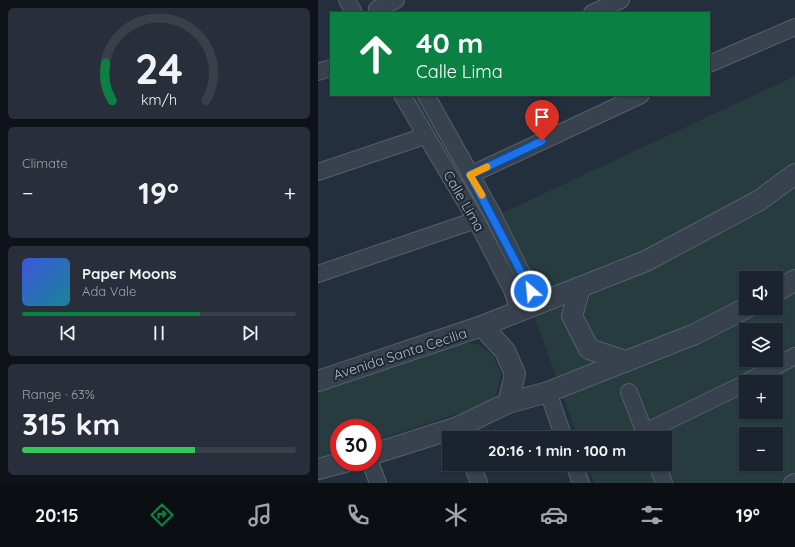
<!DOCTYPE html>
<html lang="en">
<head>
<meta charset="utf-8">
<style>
	body { margin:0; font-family:Quicksand,sans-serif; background:#282f3a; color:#f1f3f6; height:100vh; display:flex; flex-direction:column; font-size:15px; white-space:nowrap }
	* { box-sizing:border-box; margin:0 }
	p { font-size:13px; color:#a0a4aa }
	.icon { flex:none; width:22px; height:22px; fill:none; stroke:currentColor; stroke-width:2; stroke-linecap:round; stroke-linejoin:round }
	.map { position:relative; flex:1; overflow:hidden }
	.panel { display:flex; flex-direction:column; gap:8px; padding:8px; background:#0f1319; width:318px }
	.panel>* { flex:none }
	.hud { position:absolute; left:12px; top:12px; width:380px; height:84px; border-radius:0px; box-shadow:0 1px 3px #0004,0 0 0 1px #39404a; background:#0b8043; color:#fff; overflow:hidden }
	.tools { position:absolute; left:421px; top:271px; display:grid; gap:8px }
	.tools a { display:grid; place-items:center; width:44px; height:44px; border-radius:0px; background:#1b232e; box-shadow:0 1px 3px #0004,0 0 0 1px #39404a; font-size:20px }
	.speed { position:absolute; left:12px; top:419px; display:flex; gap:8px; font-size:20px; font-weight:700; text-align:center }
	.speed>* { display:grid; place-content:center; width:52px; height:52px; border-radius:50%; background:#1b232e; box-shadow:0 1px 3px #0004,0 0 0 1px #39404a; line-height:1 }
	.speed .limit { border:6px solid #d22; background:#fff; color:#111 }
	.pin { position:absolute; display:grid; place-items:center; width:34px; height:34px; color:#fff; margin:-41px -17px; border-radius:50% 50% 50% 0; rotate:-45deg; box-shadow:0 0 4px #0007 }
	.pin .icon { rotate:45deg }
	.me { position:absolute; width:44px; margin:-22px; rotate:333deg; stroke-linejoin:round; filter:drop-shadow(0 0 3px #0008) }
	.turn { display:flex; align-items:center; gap:14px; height:84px; padding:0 20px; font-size:18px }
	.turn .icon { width:52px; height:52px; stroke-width:2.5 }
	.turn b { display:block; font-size:28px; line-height:34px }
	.big { font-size:30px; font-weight:700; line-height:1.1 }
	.panel .widget { flex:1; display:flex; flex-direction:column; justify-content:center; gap:6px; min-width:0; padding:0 14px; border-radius:6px; background:#282f3a }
	.panel .dial { align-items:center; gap:0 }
	.dial svg { height:104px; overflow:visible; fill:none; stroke:#39404a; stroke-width:7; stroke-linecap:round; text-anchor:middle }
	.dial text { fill:#f1f3f6; stroke:none }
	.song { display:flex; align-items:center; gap:12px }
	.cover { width:48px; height:48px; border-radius:6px; background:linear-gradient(135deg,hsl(230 70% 55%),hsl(190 70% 35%)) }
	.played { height:4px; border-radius:2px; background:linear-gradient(90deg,#0b8043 65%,#39404a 65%) }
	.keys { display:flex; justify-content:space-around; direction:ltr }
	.heat { display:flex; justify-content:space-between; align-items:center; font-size:22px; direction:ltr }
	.charge { height:6px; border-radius:3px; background:linear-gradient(90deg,#34c759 63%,#39404a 0) }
	.trip { position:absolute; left:124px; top:431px; width:230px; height:40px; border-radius:0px; background:#1b232e; box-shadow:0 1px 3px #0004,0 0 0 1px #39404a; font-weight:700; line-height:40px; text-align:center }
	.dock { display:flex; height:64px; justify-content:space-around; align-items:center; background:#0b0e12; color:#a0a4aa }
	.dock .icon { width:28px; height:28px }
	.dock .selected { color:#0b8043 }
	.dock b { font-size:18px; color:#f1f3f6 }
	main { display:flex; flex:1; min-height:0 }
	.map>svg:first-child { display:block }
</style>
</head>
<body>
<main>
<section class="panel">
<div class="widget dial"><svg viewBox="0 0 100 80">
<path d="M14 69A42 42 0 1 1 86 69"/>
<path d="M14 69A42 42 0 0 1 9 40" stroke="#0b8043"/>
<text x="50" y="56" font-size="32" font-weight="700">24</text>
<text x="50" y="72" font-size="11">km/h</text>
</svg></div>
<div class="widget"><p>Climate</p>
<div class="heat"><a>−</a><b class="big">19°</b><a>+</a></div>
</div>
<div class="widget">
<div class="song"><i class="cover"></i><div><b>Paper Moons</b><p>Ada Vale</p></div></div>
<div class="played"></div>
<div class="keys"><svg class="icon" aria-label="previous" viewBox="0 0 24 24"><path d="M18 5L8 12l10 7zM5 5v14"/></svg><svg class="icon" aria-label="pause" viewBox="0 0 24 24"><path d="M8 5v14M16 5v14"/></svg><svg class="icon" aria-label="next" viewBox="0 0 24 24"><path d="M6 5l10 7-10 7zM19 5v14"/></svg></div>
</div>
<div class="widget"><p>Range · 63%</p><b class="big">315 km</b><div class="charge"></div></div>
</section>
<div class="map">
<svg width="477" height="483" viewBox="0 0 477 483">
	<rect width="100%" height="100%" fill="#242f3e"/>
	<path fill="#263c3f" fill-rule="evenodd" d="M477 76V483H276L270 464H347V438H260L180 215ZM428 278H458V308H428ZM428 330H458V360H428ZM428 382H458V412H428ZM428 434H458V464H428Z
		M92 95H100L168 211 161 215Z
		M148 343 162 345 175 355 183 374 178 394 167 405 55 441V428H21V452L0 458V389Z"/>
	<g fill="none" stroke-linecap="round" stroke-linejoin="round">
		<g stroke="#565f6c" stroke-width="18">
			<path id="minor" d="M29 0 36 13
				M59 9 78 0
				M274 13 303 0
				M391 64 477 27
				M0 72 13 68
				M84 95 158 220 194 290 201 311
				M108 95 174 213 219 304
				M0 172 98 139 107 134
				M152 175 323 95
				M0 274 158 220
				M429 382 477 356
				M230 392 246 438
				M311 392 329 438
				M327 432 428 383
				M52 462 60 483
				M154 464 161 483
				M256 464 263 483
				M339 464 346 483
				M474 483 477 482"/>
		</g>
		<g stroke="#565f6c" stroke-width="22">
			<path id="tertiary" d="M262 288 254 316 271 349 307 361
				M458 292 477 280
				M164 326 187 351 197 374 190 403
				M0 381 164 326 328 261 442 200 477 174
				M55 454 140 427 190 403 230 392 377 334 428 308
				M0 469 27 462"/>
		</g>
		<use href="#minor" stroke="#38414e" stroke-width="16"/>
		<use href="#tertiary" stroke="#38414e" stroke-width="20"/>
	</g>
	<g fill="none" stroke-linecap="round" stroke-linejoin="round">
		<g stroke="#114b97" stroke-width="10">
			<path id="route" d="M213 291 152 175 224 141"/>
		</g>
		<use href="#route" stroke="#1a73e8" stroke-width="7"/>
		<path stroke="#f59e0b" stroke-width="7" d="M164 195 152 175 169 167"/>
	</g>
	<g text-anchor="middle" stroke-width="4" stroke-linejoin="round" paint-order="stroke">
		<g font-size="14" fill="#b4bcc9" stroke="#1d2633">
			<text transform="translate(146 201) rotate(60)" y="5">Calle Lima</text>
			<text transform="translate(82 354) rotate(-18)" y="5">Avenida Santa Cecilia</text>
		</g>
	</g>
</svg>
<div class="tools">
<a><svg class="icon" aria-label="sound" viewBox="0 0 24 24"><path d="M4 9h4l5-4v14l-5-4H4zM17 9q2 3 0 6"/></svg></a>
<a><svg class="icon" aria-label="layers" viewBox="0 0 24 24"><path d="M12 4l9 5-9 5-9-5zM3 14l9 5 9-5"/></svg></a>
<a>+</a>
<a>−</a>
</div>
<div class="speed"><div class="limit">30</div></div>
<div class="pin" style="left:224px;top:141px;background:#d93025"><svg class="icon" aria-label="arrive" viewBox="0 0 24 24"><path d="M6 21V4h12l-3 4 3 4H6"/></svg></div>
<svg class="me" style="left:213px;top:291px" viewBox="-20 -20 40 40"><circle r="17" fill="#1a73e8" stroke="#fff" stroke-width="3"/><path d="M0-11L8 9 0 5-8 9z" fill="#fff"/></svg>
<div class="trip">20:16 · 1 min · 100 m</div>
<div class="hud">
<div class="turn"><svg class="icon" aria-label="ahead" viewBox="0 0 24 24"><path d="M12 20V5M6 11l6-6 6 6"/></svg><div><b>40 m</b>Calle Lima</div></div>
</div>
</div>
</main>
<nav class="dock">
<b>20:15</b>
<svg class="icon selected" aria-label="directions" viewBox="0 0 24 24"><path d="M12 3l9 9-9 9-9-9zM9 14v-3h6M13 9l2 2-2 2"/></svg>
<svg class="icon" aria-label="music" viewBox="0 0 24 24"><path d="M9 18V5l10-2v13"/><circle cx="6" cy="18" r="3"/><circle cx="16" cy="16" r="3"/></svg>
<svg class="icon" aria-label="phone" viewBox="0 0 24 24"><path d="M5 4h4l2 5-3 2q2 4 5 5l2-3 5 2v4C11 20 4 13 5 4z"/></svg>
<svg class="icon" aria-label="climate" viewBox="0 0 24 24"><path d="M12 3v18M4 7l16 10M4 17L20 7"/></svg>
<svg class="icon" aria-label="car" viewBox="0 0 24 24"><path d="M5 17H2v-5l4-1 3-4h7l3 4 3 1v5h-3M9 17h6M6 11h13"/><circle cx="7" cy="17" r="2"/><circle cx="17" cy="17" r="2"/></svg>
<svg class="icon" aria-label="filters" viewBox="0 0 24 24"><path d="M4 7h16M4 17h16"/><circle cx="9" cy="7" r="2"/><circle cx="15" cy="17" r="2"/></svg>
<b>19°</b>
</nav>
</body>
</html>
